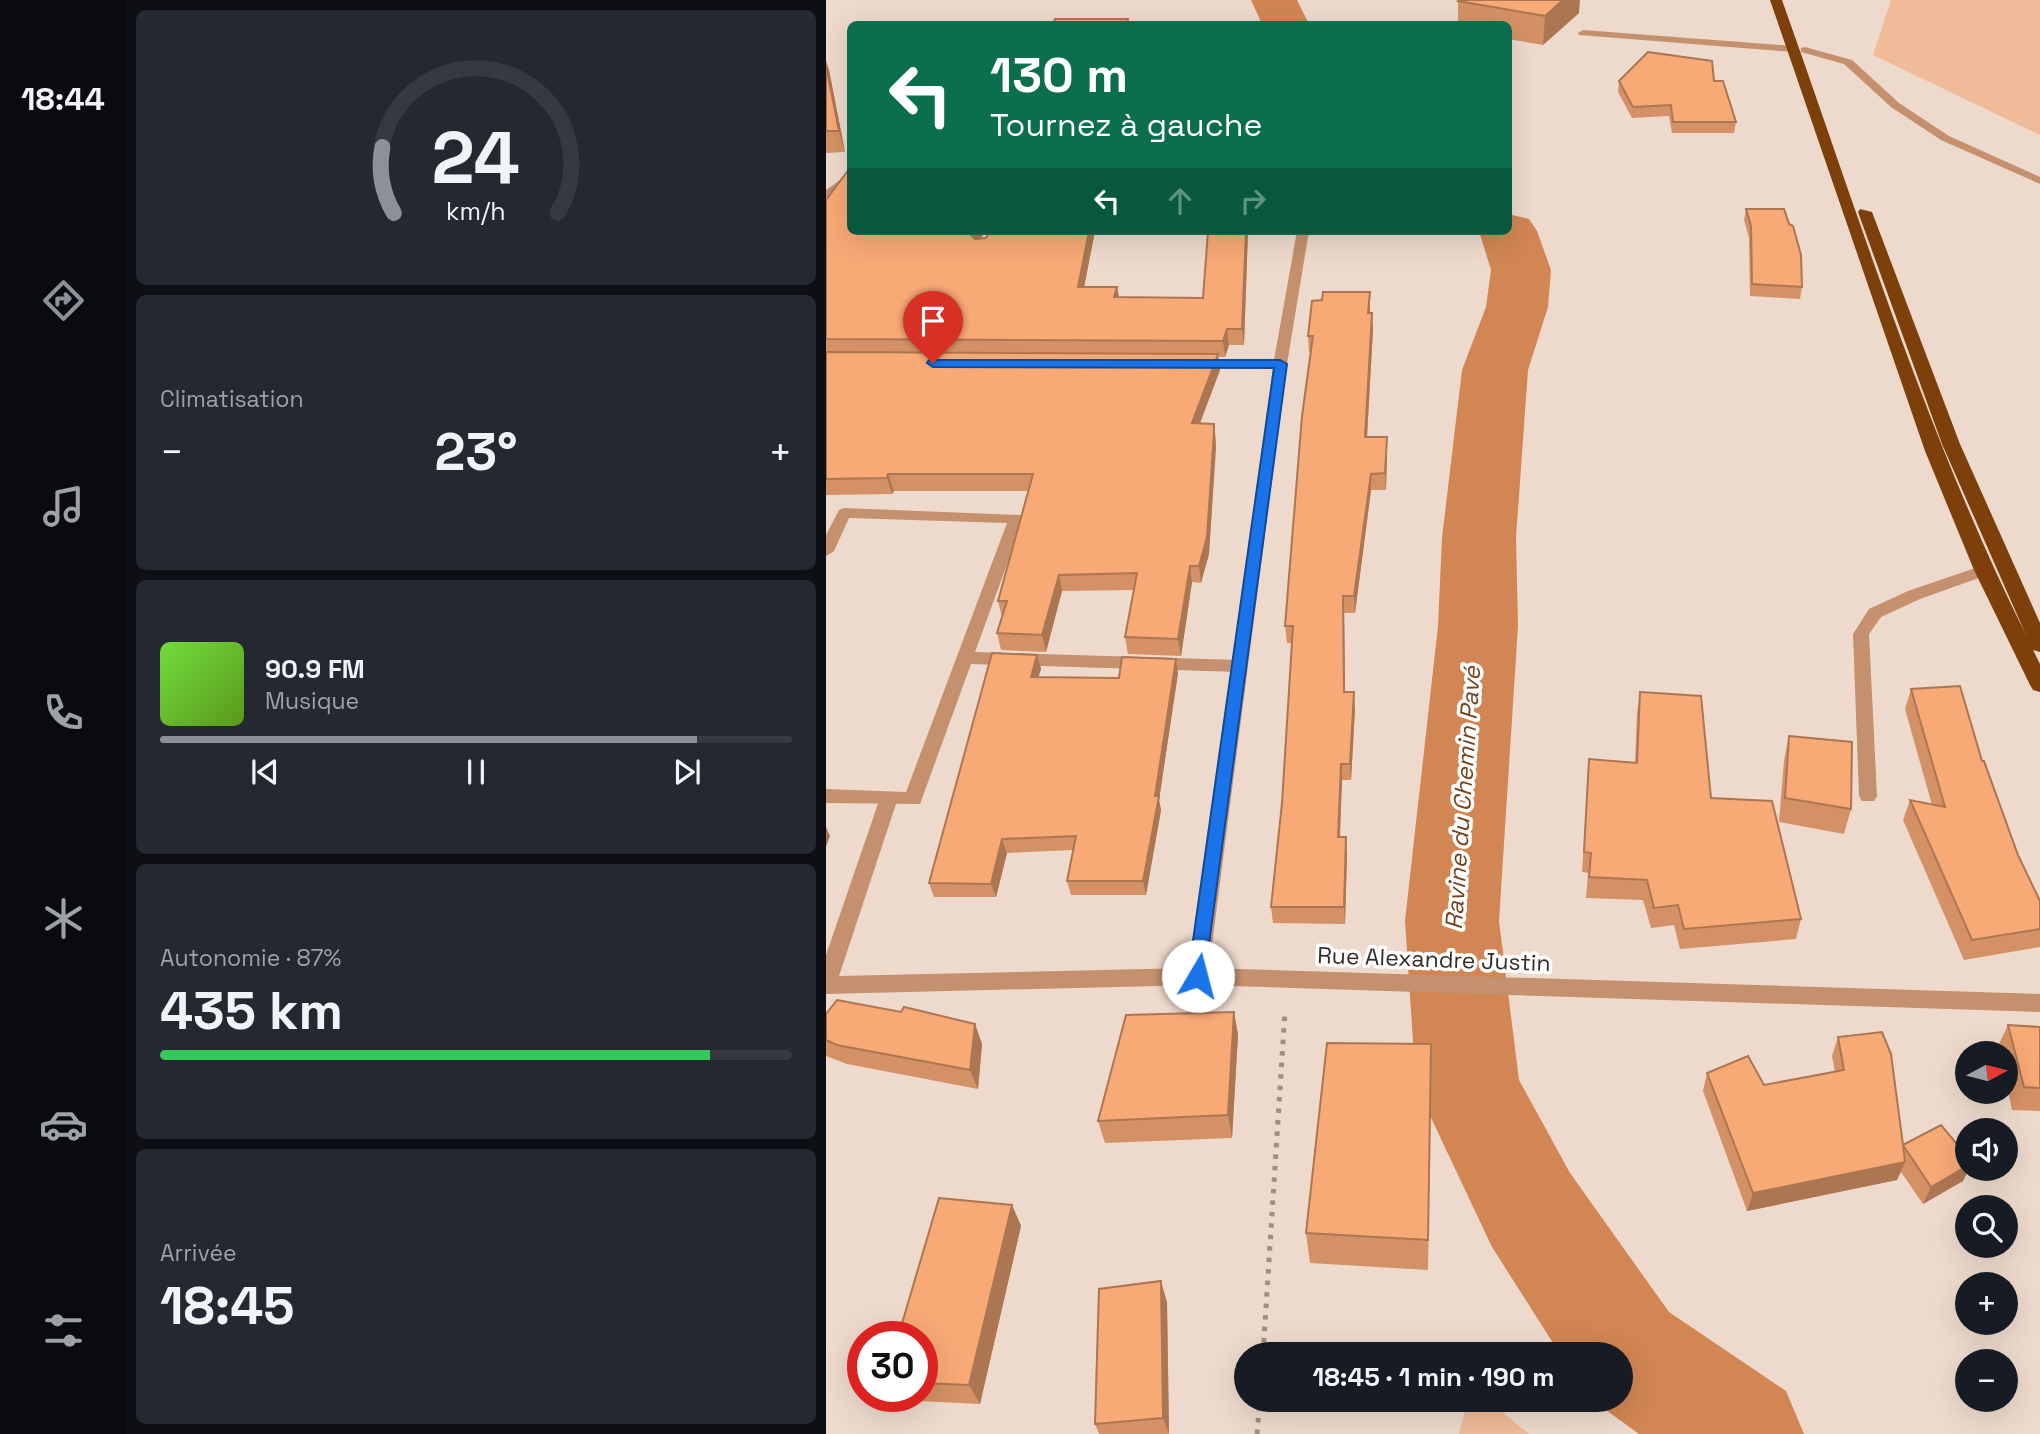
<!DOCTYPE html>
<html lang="fr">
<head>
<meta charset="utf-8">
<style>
	body { margin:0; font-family:"Space Grotesk",sans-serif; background:#242831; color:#f1f3f6; height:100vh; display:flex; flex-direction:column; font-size:26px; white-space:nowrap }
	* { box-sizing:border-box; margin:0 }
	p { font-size:23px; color:#9ea1a6 }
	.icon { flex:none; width:38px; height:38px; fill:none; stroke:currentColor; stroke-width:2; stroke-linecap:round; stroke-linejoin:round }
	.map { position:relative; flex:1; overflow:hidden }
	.panel { display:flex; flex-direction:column; gap:10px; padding:10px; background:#0d0f14; width:700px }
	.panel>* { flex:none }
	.hud { position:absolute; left:21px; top:21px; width:665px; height:214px; border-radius:10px; box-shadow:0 7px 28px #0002; background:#0b6e4f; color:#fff; overflow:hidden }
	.needle { width:46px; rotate:83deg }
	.tools { position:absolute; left:1129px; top:1041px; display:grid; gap:14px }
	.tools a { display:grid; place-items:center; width:63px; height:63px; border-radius:50%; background:#171b24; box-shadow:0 7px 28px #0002; font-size:35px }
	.speed { position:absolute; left:21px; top:1321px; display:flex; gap:14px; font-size:35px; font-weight:700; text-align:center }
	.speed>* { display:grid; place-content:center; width:91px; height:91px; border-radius:50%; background:#171b24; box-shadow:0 7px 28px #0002; line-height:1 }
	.speed .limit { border:10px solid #d22; background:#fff; color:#111 }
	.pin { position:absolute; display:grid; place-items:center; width:60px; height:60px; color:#fff; margin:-72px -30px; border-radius:50% 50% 50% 0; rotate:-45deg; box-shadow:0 0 7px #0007 }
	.pin .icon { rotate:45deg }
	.me { position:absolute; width:77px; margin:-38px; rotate:8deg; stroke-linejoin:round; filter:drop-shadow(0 0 5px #0008) }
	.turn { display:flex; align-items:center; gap:24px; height:147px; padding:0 28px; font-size:32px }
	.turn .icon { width:91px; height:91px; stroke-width:2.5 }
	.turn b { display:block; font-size:49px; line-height:60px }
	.lanes { display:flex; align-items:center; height:66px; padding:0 28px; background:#0003; justify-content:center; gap:35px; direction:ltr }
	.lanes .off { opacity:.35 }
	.big { font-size:52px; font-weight:700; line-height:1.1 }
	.panel .tile { flex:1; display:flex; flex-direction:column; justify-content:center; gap:10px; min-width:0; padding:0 24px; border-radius:10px; background:#242831 }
	.panel .dial { align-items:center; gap:0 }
	.dial svg { height:182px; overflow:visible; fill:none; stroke:#363941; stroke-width:7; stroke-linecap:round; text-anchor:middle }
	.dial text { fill:#f1f3f6; stroke:none }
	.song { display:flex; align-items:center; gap:21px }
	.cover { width:84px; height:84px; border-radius:10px; background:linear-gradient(135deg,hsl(100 70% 55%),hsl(90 70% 35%)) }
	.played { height:7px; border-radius:4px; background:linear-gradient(90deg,#8c9099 85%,#363941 85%) }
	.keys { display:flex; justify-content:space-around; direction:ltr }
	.heat { display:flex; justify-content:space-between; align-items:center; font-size:38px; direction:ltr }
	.charge { height:10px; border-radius:5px; background:linear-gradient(90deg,#34c759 87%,#363941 0) }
	.trip { position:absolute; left:408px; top:1342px; width:399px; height:70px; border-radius:35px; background:#171b24; box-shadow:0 7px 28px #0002; font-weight:700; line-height:70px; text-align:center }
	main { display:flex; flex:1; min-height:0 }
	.tab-bar { display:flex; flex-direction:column; width:126px; justify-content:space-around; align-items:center; background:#090b0e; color:#9ea1a6 }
	.tab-bar .icon { width:49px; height:49px }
	.tab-bar .current { color:#8c9099 }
	.tab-bar b { font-size:32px; color:#f1f3f6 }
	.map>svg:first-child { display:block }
</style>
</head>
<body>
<main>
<nav class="tab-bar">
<b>18:44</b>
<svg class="icon current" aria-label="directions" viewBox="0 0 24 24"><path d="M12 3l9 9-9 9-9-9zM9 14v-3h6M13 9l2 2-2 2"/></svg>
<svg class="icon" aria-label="music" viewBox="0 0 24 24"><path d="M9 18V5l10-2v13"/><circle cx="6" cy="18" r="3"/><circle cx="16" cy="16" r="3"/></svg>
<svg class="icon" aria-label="phone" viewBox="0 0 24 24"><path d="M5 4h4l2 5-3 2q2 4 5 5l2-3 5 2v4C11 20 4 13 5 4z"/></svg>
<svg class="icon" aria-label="climate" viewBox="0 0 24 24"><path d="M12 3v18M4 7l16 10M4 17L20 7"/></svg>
<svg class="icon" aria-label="car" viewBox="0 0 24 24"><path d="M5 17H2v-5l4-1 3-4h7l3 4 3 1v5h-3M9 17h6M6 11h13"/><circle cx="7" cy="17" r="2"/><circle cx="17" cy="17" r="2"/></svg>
<svg class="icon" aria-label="filters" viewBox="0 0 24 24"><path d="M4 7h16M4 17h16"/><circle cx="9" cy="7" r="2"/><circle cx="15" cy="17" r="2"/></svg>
</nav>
<section class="panel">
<div class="tile dial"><svg viewBox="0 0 100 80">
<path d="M14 69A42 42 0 1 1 86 69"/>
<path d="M14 69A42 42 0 0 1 9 40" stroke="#8c9099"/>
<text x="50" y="56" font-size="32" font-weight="700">24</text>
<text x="50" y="72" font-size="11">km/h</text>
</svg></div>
<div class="tile"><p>Climatisation</p>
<div class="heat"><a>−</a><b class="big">23°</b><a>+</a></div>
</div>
<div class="tile">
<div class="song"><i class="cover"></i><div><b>90.9 FM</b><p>Musique</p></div></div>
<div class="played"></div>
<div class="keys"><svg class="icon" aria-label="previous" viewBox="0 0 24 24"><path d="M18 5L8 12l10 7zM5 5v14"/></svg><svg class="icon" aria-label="pause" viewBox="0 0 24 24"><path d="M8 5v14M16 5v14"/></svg><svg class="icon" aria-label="next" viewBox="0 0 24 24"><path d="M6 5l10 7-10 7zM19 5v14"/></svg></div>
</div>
<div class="tile"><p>Autonomie · 87%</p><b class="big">435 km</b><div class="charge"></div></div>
<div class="tile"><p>Arrivée</p><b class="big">18:45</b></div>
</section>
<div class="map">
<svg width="1214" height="1434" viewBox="0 0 1214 1434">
	<rect width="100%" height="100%" fill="#eedacd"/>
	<path fill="#f0bb99" d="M1065 0H1214V135L1047 55Z
		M642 1400H661L703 1434H633Z"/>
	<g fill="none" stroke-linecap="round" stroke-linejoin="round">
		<path fill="#d18653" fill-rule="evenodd" d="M425 0H471L483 24H436Z
			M682 214 703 219 711 231 725 270 722 307 702 370 690 538 692 626 673 921 693 1080 744 1173 843 1312 960 1391 978 1434H813L766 1400H794V1354H734L666 1247 590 1086 579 921 612 626 616 538 636 370 660 307 665 270 653 231H682Z"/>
		<path stroke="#9e8f85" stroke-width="5" stroke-dasharray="4.5 7" stroke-linecap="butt" d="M437 1354 459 1011
			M431 1434 434 1400"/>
		<path fill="#c4906e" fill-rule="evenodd" d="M18 508 195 515 198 518 149 652 413 660 421 666 413 672 145 664 94 804 0 803V789L80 792 181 523 23 518 8 551 0 556V535L13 510Z"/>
		<path fill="#c4906e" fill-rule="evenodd" d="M757 30 968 46 973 49 968 52 753 35 752 33Z
			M979 47 1026 60 1073 103 1123 136 1214 177V184L1115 140 1065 107 1018 64 975 52V48Z
			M24 173V181L0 200V190Z
			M471 231H483L461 364 383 968 1214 994V1012L372 985 0 994V955L54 798 56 793H70L72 798 13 976 363 968 447 368H370L363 364 370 360H448Z
			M1158 565 1164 566 1166 570 1164 574 1094 599 1055 617 1043 634 1051 796 1048 801H1036L1033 796 1027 634 1043 609 1082 591Z"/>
		<path fill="#7e400b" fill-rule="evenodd" d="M944 0H956C1032 213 1099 432 1200 635L1116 444 1032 212 1034 209 1046 212 1134 444 1214 623V652L1207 650 1214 664V692L1207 690 1204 685 1148 570 1099 451Z"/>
	</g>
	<path fill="#d49165" d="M632 1 753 13 717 45 682 39V24H632Z
		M0 61 3 70 19 152 0 153Z
		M793 81H888L910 122 908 133H846L843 116 806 118 792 92Z
		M0 200 159 231 155 238H160L164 231H269L258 287H291L293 297 377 298 382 231H422L418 345H403L399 357H392L394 370 374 423 388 424 390 440 383 554 375 583 366 582 355 656 302 654 299 637 308 590 236 591 220 652 175 650 171 633 176 617 172 601 203 491H68L66 494 0 495Z
		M920 209 963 224 976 287 974 299 924 296 923 238 918 220Z
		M544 308V313L547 329 541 437 561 453 560 490H545L529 613H518L519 692 529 709 525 780H516L514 837 521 854 519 924 447 923 445 907 456 803 466 643H461L459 626 484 352H483L482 336Z
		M211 655 215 669 212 677 293 678 352 673 333 800 335 810 320 895H245L241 881 247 850 181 853 170 897H108L103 883Z
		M1085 689 1156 761 1192 855 1214 901V947L1138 960 1077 820 1084 800 1106 805 1079 709Z
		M814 692 885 798 975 919 970 939 854 949 848 925 825 928 817 900 760 898 762 873 756 872 763 759 809 763 811 713Z
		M963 736 1025 809 1018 834 953 822 958 760Z
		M75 1012 149 1024 156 1044 152 1089 21 1064 0 1056V1014Z
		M408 1012 412 1035 406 1138 279 1143 272 1121Z
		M1182 1025 1214 1027V1111L1186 1110 1180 1082V1054H1173L1171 1048Z
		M1012 1037 1077 1145 1137 1181 1097 1204 1075 1172 1071 1180 921 1211 877 1091 881 1073 938 1085 1009 1072 1006 1056Z
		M605 1077 602 1270 484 1263 480 1233Z
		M186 1205 195 1226 154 1404 71 1400 69 1396H96V1337Z
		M341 1302 343 1434H273L269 1424Z"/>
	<path fill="#ad7653" d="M737 0H754L753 13 717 45 719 16Z
		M0 61 3 70 19 152 13 131 0 66Z
		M147 231H159L149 250 145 235Z
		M263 231H269L255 303 252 287Z
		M420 231H422L418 345 416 329Z
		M291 287 294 303 288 297Z
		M544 292V308L542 329V313Z
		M546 313 547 329 540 454 539 437Z
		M401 329 403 345 399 357 397 341Z
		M392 354 394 370 368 439 366 423Z
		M388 424 390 448 383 554 375 583 373 566Z
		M561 437V453L560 490 559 473Z
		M62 474 68 491 66 494 61 478Z
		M545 474V490L529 613 528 596Z
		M364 566 366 582 355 656 352 639Z
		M233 575 236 591 220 652 216 635Z
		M517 596 518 613 519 709 518 692Z
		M211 655 215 669 208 691 205 677Z
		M350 659 352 673 333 800 335 810 320 895 317 881Z
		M528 692 529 709 525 780 524 764Z
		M515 764 516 780 513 854 512 837Z
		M0 827 4 836 0 847Z
		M520 837 521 854 519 924 518 907Z
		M176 839 181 853 170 897 165 884Z
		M408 1012 412 1035 406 1138 402 1115Z
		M149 1024 156 1044 152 1089 144 1070Z
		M1079 1162 1071 1180 921 1211 927 1193Z
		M1141 1166V1169H1143L1137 1181 1097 1204 1105 1187Z
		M186 1205 195 1226 154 1404 143 1385Z
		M335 1281 341 1302 343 1434 337 1418Z"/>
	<path fill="#f7a976" stroke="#ad7653" stroke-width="2" d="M633 0H737L719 16 632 1Z
		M229 19H302L301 24H227Z
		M822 52 886 61 888 81H897L910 122H847L845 105 807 107 793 81Z
		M0 66 13 131H0Z
		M24 168V231H147L145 235 149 239 160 238 164 231H263L252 287H291L288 297 377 298 382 231H420L416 329H401L397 341 0 339V200Z
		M920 209H958L963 224 967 226 975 255 976 287 926 284 925 226Z
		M497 292H544L542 313H546L539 437H561L559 473 545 474 528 596H517L518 692H528L524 764H515L512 837H520L518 907H445L456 803 467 626H459L476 416 487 336H482L486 301 496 300Z
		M0 352 392 354 366 423 388 424V432L381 537 373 566H364L352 639 299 637 311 573 233 575 216 635 171 633 181 601H172L207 474H62L61 478 0 479Z
		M166 653 211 655 205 677 293 678 296 657 350 659 329 796H333L317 881H241L250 836 176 839 165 884 103 883Z
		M1134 686 1156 761H1158L1192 855 1214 901V929L1146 940 1084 800 1119 807 1085 689Z
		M814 692 875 696 885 798 946 801 975 919 858 929 852 905 828 908 821 880 763 877 765 853 758 852 763 759 811 763Z
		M963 736 1026 742 1025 809 959 798Z
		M11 1000 75 1012 78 1007 149 1024 144 1070 11 1045 0 1040V1014Z
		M408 1012 402 1115 272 1121 300 1015Z
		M1182 1025 1214 1027V1088L1198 1087Z
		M1056 1032 1065 1054 1077 1145 1115 1125 1141 1156V1166L1105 1187 1077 1145 1079 1162 927 1193 881 1073 922 1056 938 1085 1018 1070 1012 1037Z
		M501 1043 605 1044 602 1240 480 1233Z
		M113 1198 186 1205 143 1385 96 1383V1337H72Z
		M335 1281 337 1418 269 1424 273 1289Z"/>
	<path fill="#1a73e8" stroke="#114b97" stroke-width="2" d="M103 360H454L461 364 378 981H365L362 976 448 368 107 367 101 363Z"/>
	<g text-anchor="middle" stroke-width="7" stroke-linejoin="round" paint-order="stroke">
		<g font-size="23" fill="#352d28" stroke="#fff">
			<text transform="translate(608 959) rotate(2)" y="8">Rue Alexandre Justin</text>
		</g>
		<g font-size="24" font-style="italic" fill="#75431e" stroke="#fff">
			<text transform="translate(637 798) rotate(-86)" y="8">Ravine du Chemin Pavé</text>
		</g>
	</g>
</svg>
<div class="tools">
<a><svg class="needle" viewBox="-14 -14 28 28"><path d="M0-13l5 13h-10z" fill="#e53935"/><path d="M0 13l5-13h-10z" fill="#9ea1a6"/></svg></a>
<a><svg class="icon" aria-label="sound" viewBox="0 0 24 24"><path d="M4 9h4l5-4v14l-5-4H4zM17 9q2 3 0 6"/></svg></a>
<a><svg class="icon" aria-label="search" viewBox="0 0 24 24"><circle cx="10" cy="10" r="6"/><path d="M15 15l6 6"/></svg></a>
<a>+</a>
<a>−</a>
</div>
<div class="speed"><div class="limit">30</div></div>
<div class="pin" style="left:107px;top:363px;background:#d93025"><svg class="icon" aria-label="arrive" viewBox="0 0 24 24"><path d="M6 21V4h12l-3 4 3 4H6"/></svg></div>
<svg class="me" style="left:372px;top:976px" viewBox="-20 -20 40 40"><circle r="19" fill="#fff"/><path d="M0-13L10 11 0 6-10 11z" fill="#1a73e8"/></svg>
<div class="trip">18:45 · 1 min · 190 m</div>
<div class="hud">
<div class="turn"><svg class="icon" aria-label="left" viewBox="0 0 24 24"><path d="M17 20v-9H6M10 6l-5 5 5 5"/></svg><div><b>130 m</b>Tournez à gauche</div></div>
<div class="lanes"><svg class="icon" aria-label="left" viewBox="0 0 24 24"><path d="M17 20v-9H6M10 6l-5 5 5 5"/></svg><svg class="icon off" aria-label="ahead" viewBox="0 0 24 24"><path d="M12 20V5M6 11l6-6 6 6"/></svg><svg class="icon off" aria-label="right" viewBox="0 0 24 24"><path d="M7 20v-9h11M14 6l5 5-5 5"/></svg></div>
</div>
</div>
</main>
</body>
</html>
